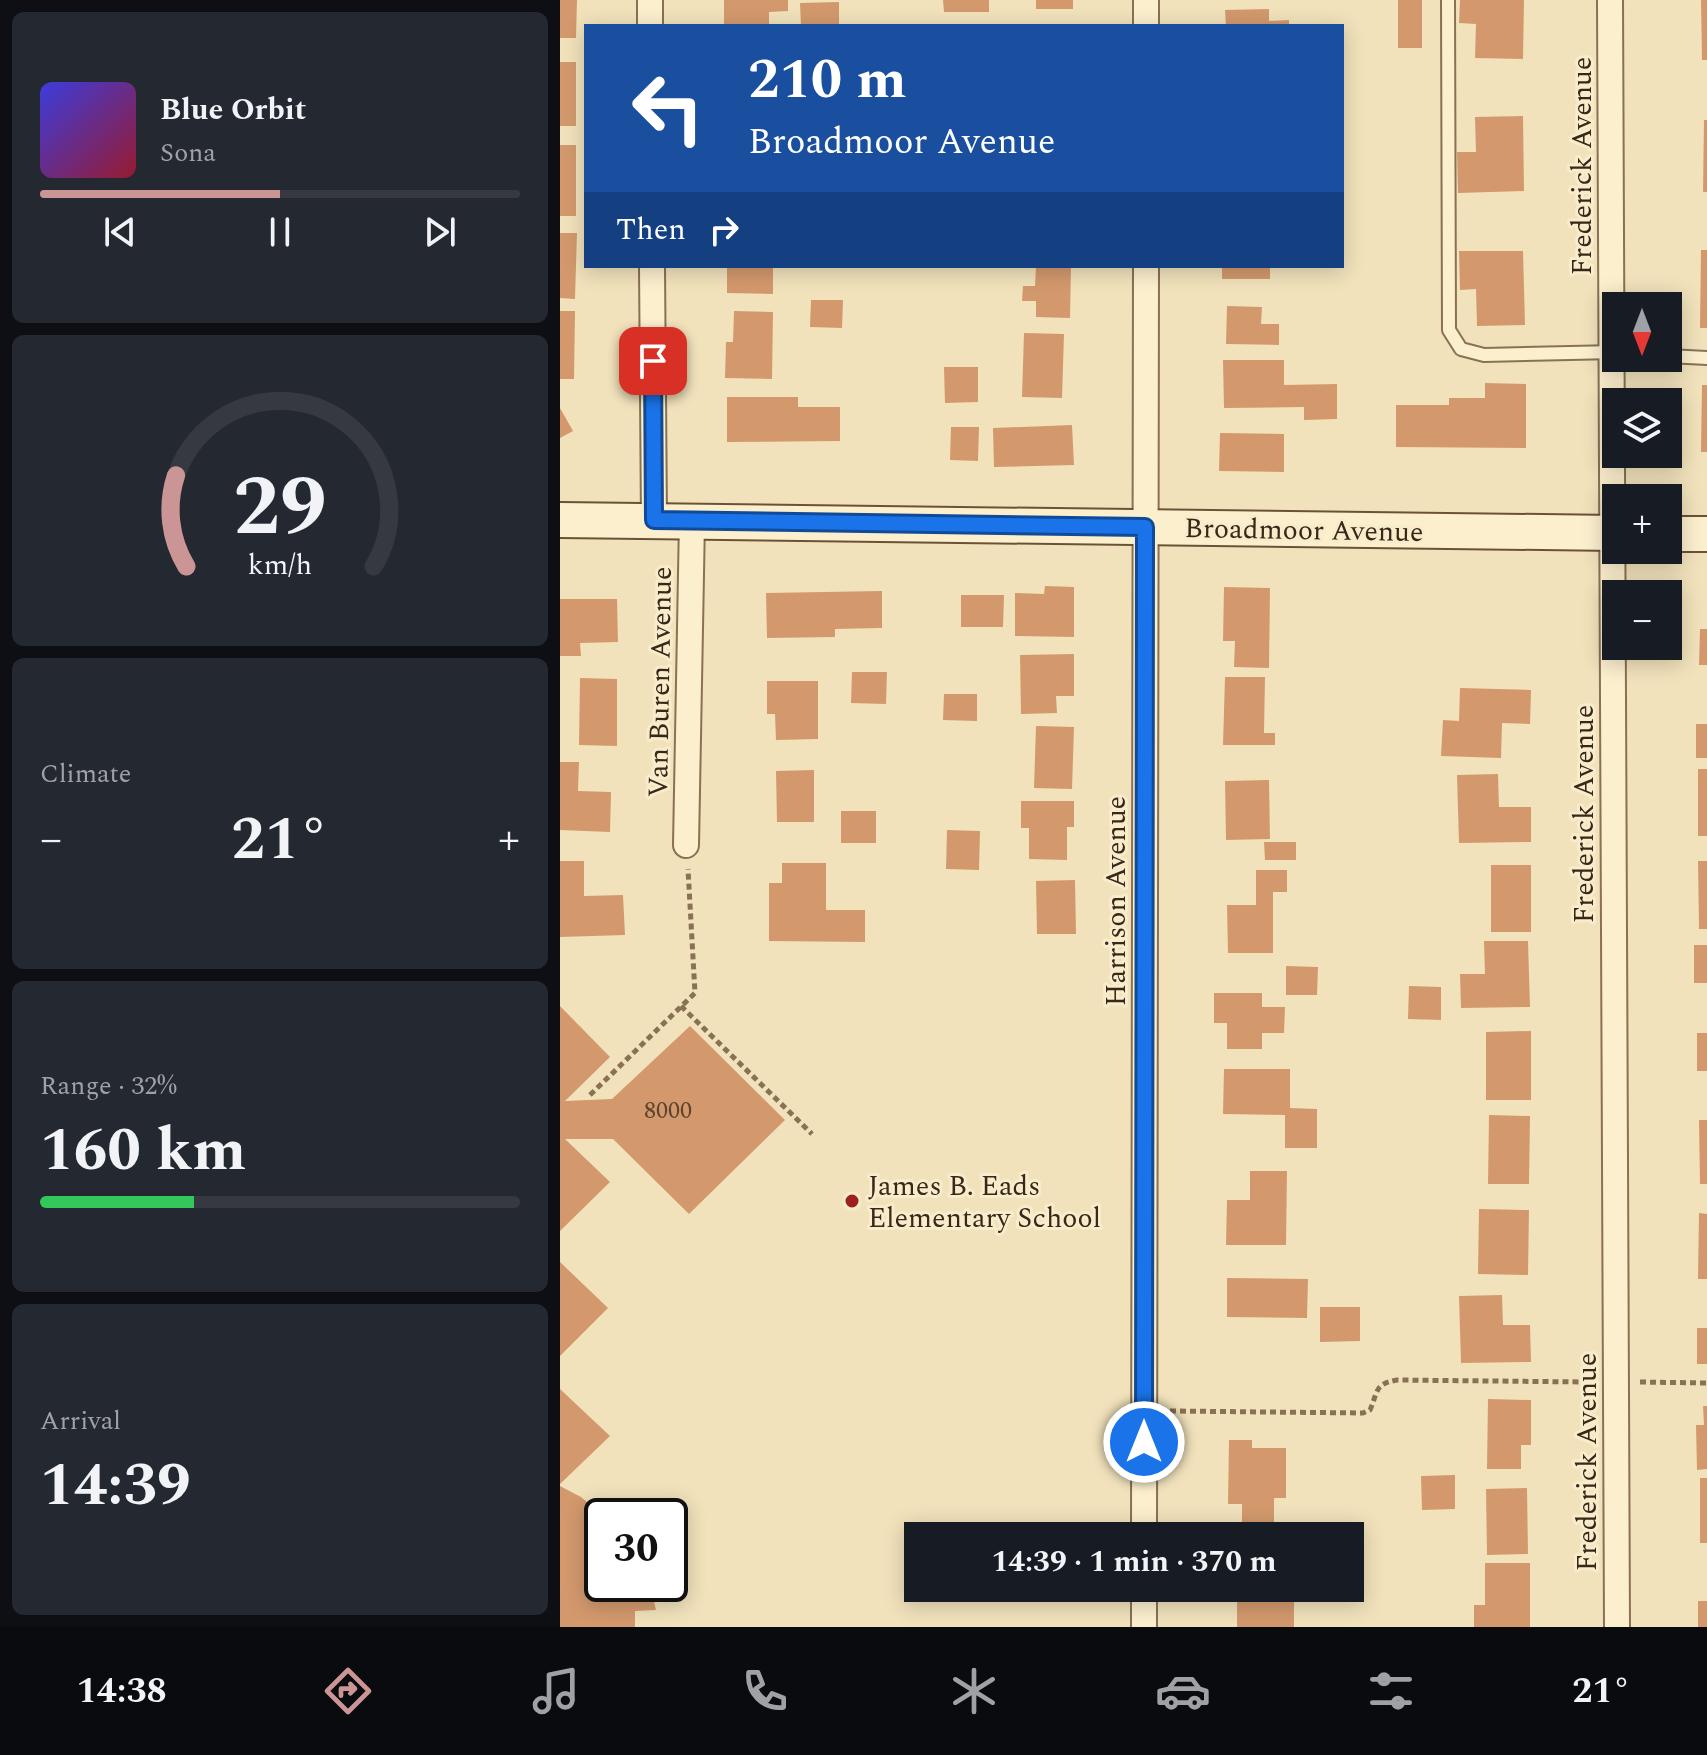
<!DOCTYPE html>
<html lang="en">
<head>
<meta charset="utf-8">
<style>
	body { margin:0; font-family:Spectral,serif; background:#242831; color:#f1f3f6; height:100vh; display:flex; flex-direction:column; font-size:30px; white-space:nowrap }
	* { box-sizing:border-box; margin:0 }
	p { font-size:26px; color:#9ea1a6 }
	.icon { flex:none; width:44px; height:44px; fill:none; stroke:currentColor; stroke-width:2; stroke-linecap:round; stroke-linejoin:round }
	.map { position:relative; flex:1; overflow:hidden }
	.drawer { display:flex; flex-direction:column; gap:12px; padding:12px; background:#0d0f14; width:560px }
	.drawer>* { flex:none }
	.banner { position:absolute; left:24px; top:24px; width:760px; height:244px; border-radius:0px; box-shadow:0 4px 20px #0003; background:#1a4fa0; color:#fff; overflow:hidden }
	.needle { width:52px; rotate:180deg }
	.controls { position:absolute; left:1042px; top:292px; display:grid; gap:16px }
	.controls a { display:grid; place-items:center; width:80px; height:80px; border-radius:0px; background:#171b24; box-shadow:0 4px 20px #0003; font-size:40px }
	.speed { position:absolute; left:24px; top:1498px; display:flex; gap:16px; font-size:40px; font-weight:700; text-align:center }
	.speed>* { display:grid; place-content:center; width:104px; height:104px; border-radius:50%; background:#171b24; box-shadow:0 4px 20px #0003; line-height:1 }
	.speed .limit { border:4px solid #111; border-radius:12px; background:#fff; color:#111 }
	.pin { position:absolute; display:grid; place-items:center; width:68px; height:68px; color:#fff; margin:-34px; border-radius:16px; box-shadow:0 4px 12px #0006 }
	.me { position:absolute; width:88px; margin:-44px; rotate:0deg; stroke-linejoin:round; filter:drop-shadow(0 0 6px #0008) }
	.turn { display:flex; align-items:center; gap:28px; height:168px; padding:0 32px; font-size:36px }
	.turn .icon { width:104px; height:104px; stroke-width:2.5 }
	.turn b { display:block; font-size:56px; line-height:68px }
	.then { display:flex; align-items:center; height:76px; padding:0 32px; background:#0003; gap:16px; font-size:30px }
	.big { font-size:60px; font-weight:700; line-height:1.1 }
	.drawer .tile { flex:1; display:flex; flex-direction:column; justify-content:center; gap:12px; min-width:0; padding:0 28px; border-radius:12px; background:#242831 }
	.drawer .dial { align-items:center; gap:0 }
	.dial svg { height:208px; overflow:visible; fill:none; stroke:#363941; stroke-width:7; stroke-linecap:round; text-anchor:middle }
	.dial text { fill:#f1f3f6; stroke:none }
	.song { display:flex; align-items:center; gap:24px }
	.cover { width:96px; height:96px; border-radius:12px; background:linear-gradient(135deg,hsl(240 70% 55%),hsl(350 70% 35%)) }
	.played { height:8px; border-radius:4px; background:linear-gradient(90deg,#cb9495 50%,#363941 50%) }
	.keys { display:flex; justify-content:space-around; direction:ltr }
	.heat { display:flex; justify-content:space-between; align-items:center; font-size:44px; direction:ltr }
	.charge { height:12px; border-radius:6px; background:linear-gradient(90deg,#34c759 32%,#363941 0) }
	.trip { position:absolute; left:344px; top:1522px; width:460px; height:80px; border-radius:0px; background:#171b24; box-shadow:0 4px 20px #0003; font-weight:700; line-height:80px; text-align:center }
	.tab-bar { display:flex; height:128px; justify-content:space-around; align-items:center; background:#090b0e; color:#9ea1a6 }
	.tab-bar .icon { width:56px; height:56px }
	.tab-bar .current { color:#cb9495 }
	.tab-bar b { font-size:36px; color:#f1f3f6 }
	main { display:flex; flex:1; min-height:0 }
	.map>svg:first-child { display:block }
</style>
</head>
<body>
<main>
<section class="drawer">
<div class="tile">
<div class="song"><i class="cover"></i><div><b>Blue Orbit</b><p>Sona</p></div></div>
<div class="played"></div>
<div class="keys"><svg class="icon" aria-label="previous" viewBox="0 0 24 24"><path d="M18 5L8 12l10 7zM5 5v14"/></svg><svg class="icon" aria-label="pause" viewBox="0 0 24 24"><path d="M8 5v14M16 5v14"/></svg><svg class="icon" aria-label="next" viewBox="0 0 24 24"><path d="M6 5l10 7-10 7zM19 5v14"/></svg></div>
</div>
<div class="tile dial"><svg viewBox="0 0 100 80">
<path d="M14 69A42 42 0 1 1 86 69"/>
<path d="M14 69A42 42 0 0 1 10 34" stroke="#cb9495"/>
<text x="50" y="56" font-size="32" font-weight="700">29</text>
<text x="50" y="72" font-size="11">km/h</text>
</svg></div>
<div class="tile"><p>Climate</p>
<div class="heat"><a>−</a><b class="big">21°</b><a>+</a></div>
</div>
<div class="tile"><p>Range · 32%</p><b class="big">160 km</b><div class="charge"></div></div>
<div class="tile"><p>Arrival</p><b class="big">14:39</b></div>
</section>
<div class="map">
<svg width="1147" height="1627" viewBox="0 0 1147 1627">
	<rect width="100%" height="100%" fill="#f1e2bb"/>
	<path fill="#d3996d" d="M0 0H17L16 38H0Z
		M164 0H228V11L209 12V26H164Z
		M383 0H429V12H384Z
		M476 0H513V9H476Z
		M838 0H862V48H838Z
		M900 0H964L963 59 915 58 916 24 899 23Z
		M1141 0H1147V60H1142Z
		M279 2V26H241L240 3Z
		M709 9V21L729 20V26H666L665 10Z
		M0 62H16V126H0Z
		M963 116 964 191 898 193 897 152H916L915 117Z
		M1144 120H1147V192H1143Z
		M0 145H16V216H0Z
		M0 233H17L15 299 0 298Z
		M1141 250H1147V328H1140Z
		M899 251H963L965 325 917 326 916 289 900 290Z
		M167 266H213V294L167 293Z
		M476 266H511L510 318 476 317V301H462L463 286H475Z
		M662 266H710V279H662Z
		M251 300H283L282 328 250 327Z
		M667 306 702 307 701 324H719V345L666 344Z
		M0 311H15L14 379H0Z
		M174 311 213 312 212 379 165 378 166 342H173Z
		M464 333 504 334 502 398 462 397Z
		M663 360H724V385L777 384V419L744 420V407L664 408Z
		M384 367H418V402L385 403Z
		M925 383 966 384V448L836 447V405H889V398H925Z
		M1142 385H1147V452H1141Z
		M167 397H238V407H280V441L167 442Z
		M0 408 13 431 0 438Z
		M512 425 514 465 434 467 433 428Z
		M391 427H419L418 461 390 460Z
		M660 433 724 434V472L659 471Z
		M485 586 514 587V637L455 636V593L484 594Z
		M664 587 710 588 709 668 674 667 675 641H663Z
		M322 591V628L275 629V637L207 638 206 593Z
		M401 595H444L443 627H401Z
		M0 599H57L58 642 20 643 21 656H0Z
		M1140 629H1147V665H1139Z
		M514 654V696H496L497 713 461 714 460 655Z
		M292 672H327L326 704 291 703Z
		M665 677H705L704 733H715V745H663Z
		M20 678 57 679V746L19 745Z
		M207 681H258V739L216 740 215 714H207Z
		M900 688 971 690 970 724 942 723 941 758 881 756 883 720 899 721Z
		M384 694H417V721L383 720Z
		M1136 724H1147V758H1136Z
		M476 726 514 727 512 789 474 788Z
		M0 762H19L18 791 51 792 50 832 0 830Z
		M1138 769H1147V836H1138Z
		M254 770V822H217L216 771Z
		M938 774 939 807H971V842L899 843 897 775Z
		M709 780 710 839 666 840 665 781Z
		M461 801H514V827H507V860L469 859V828H461Z
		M281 811H316V843H281Z
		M387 830 420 831 419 870 386 869Z
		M704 842H736V860H705Z
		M0 861H24V896L63 895 65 935 0 937Z
		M1138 861H1147V929H1139Z
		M222 863H266V910H305V942L209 941V883H222Z
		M931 865H971V932H931Z
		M696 870H727V892H713V953H668L667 905H696Z
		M515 880 516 934H477L476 881Z
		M924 941H968L970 1007 901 1008 900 974H925Z
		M1134 945H1147V983H1134Z
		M726 966 758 967 757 995H726Z
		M849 986 881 987V1020L848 1019Z
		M654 993H702V1007H725L724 1033H702V1049H667V1023H654Z
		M0 1006 50 1057 5 1101 52 1099 130 1026 225 1120 129 1214 53 1139H5L50 1182 0 1231Z
		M971 1031V1100H926V1032Z
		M1137 1033H1147V1071H1137Z
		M664 1069H730V1108L757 1109V1148H725V1115L663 1114Z
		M929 1115 970 1116 969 1184H928Z
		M1139 1120H1147V1184H1140Z
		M690 1171H727L726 1245H666L667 1200H690Z
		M919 1209 969 1210 968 1275 918 1274Z
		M1139 1213 1147 1214V1279H1138Z
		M0 1262 48 1308 0 1356Z
		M667 1278 748 1279 747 1318 667 1317Z
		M942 1295 943 1325H970L971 1362 901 1363 899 1296Z
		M760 1307H800V1341L760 1342Z
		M1137 1328H1147V1364H1137Z
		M0 1389 50 1436 0 1484Z
		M928 1399 971 1400V1445H961V1469H927Z
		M1143 1406H1147V1469L1137 1470 1136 1425H1144Z
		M669 1440H692V1448H726V1498H714V1524H682V1504H668Z
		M895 1475V1509L862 1510 861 1476Z
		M1140 1478H1147V1543H1140Z
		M0 1486 21 1497 42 1515V1584H90L96 1610 75 1611V1627H0Z
		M967 1488 968 1554 927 1555 926 1489Z
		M925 1563H970V1627H914V1605H925Z
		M677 1588H734V1627H677Z
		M1138 1601H1147V1627H1138Z"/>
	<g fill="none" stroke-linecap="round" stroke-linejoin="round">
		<g stroke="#897154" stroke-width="16">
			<path id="lane" d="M888 0 889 330 901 349 924 355 1056 352
				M1108 356 1147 358"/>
		</g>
		<g stroke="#897154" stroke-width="28">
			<path id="street" d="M90 0V26
				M1050 0 1057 1627
				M586 26V0
				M92 266 94 520
				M126 845 132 520
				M584 1536 586 266
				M584 1627V1588"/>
		</g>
		<g stroke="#6b5237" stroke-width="38">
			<path id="secondary" d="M0 520 1056 533
				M1108 534H1147"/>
		</g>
		<path stroke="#897154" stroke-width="5" stroke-dasharray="6 4" stroke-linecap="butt" d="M121 1006 252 1134
			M30 1095 135 993 128 869
			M1080 1382 1147 1383
			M610 1411 803 1413 810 1410C818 1392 814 1384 837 1380L1026 1382"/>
		<use href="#lane" stroke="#fcefce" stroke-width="12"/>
		<use href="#street" stroke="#fcefce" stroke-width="24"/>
		<use href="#secondary" stroke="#fcefce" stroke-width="34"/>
	</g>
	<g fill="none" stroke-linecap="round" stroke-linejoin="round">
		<g stroke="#114b97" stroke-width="20">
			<path id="route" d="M93 361 94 520 585 527 584 1442"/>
		</g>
		<use href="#route" stroke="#1a73e8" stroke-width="14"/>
	</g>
	<circle fill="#9d201f" stroke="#f8eccb" stroke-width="3" cx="292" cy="1201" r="8"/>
	<g text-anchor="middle" stroke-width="6" stroke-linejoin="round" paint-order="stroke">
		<g font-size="24" fill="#5e442f">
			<text x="108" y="1118">8000</text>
		</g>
		<g font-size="28" fill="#37281a" stroke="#f8eccb">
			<text transform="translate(1021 166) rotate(-90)" y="10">Frederick Avenue</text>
			<text transform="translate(744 529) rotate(1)" y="10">Broadmoor Avenue</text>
			<text transform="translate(99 682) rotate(-89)" y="10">Van Buren Avenue</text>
			<text transform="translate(1023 814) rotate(-90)" y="10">Frederick Avenue</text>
			<text transform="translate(555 901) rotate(-90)" y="10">Harrison Avenue</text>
			<text transform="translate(1026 1462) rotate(-90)" y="10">Frederick Avenue</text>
		</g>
		<g font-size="28" fill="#37281a" stroke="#f8eccb" text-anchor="start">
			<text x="308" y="1195">James B. Eads<tspan x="308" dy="32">Elementary School</tspan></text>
		</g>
	</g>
</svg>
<div class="controls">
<a><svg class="needle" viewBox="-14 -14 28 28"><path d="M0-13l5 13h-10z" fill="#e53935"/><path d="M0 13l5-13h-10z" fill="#9ea1a6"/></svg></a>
<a><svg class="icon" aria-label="layers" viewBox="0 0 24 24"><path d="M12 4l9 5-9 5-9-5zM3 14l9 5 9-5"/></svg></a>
<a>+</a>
<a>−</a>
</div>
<div class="speed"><div class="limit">30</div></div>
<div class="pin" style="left:93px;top:361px;background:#d93025"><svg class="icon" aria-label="arrive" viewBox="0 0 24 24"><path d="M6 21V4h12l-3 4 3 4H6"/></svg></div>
<svg class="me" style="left:584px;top:1442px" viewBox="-20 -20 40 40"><circle r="17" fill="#1a73e8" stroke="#fff" stroke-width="3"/><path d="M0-11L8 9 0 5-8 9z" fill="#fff"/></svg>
<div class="trip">14:39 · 1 min · 370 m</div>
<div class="banner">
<div class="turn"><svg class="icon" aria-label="left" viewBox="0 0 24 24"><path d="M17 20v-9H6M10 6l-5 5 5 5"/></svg><div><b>210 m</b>Broadmoor Avenue</div></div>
<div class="then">Then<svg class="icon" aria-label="right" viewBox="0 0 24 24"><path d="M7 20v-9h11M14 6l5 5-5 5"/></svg></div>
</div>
</div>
</main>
<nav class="tab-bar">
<b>14:38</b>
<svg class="icon current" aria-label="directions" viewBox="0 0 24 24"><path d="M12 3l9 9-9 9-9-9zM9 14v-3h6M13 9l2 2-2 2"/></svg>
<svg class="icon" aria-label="music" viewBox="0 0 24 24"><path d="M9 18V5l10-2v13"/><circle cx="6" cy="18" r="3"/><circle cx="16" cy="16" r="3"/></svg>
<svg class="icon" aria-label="phone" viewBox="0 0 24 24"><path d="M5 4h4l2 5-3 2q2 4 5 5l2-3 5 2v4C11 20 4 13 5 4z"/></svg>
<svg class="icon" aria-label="climate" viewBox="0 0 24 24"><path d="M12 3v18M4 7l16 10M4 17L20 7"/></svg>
<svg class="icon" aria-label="car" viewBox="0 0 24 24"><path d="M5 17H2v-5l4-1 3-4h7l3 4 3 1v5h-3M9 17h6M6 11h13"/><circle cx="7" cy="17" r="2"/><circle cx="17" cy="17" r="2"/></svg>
<svg class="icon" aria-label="filters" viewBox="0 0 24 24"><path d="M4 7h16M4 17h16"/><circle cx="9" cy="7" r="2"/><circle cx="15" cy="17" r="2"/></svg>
<b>21°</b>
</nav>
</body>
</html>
